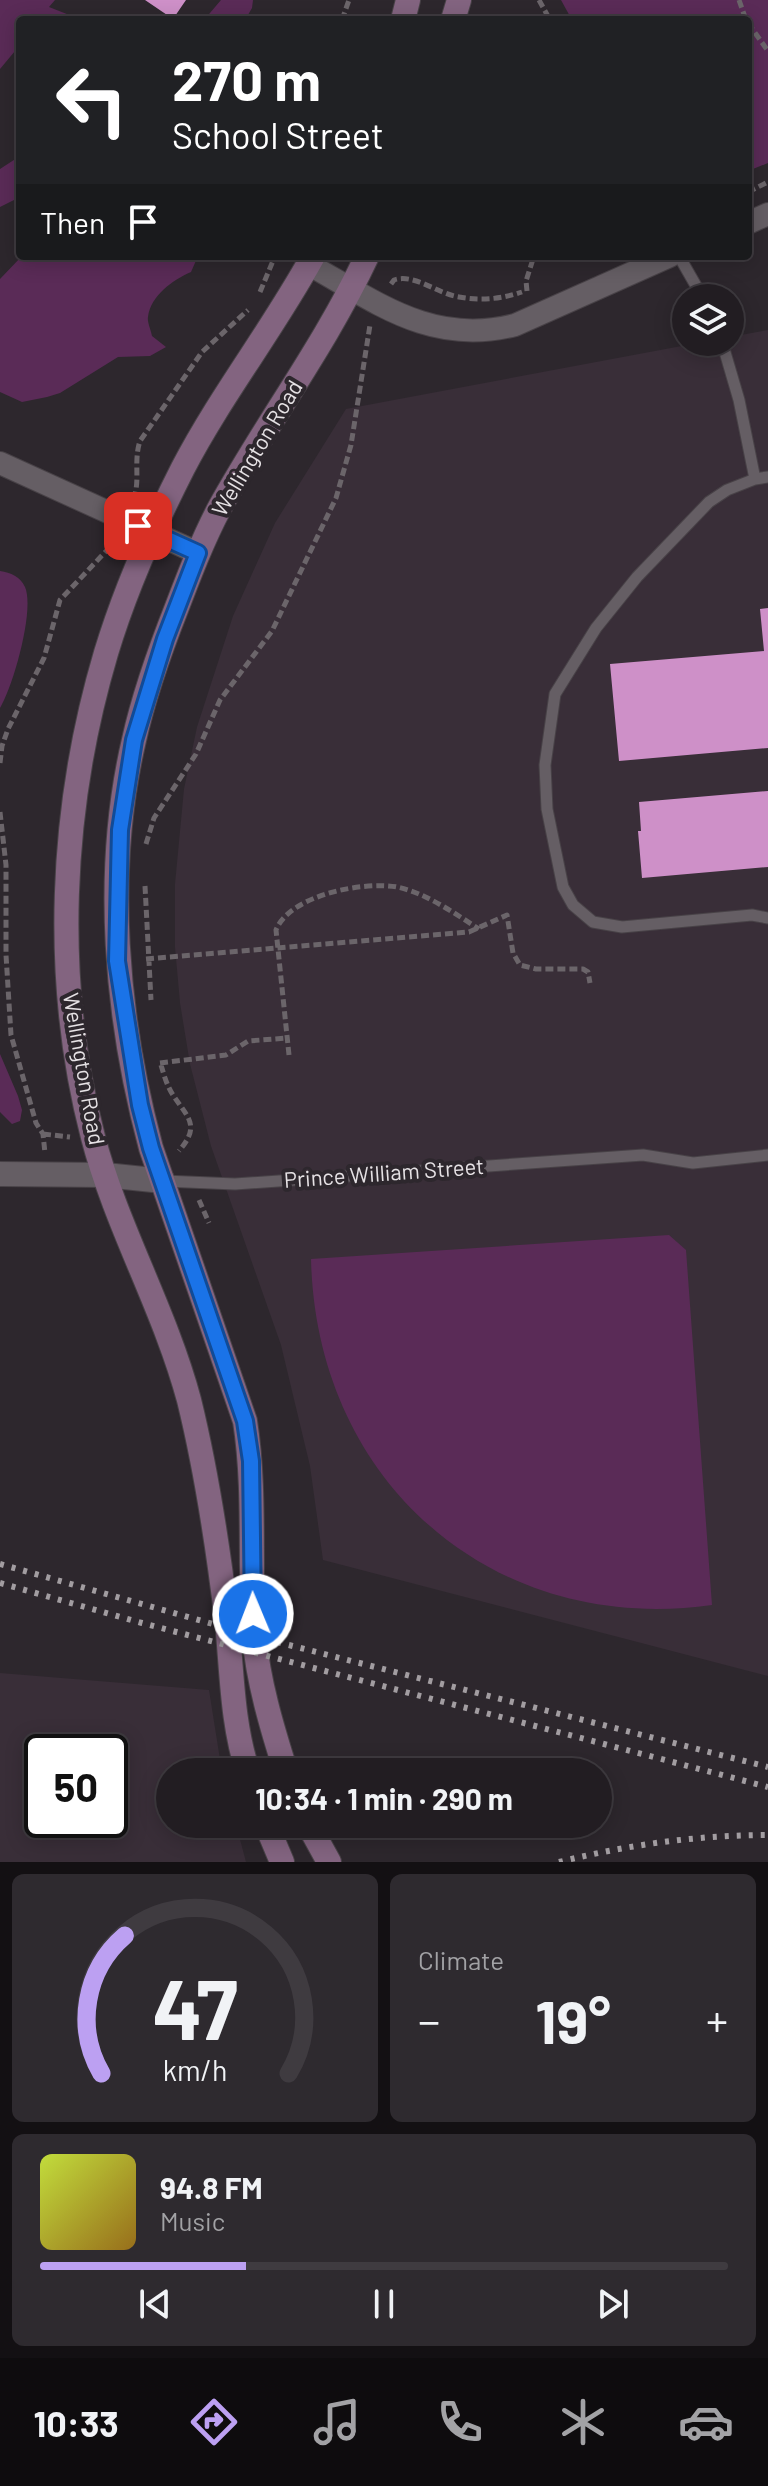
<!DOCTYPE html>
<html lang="en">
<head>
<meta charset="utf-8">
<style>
	body { margin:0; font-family:Barlow,sans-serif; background:#2e2a2f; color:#f1f3f6; height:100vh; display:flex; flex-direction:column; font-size:30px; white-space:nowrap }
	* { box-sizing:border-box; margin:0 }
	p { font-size:26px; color:#a2a2a5 }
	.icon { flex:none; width:44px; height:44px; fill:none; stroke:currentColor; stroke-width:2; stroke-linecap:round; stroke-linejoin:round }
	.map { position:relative; height:1862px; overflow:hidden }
	.drawer { display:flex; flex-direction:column; gap:12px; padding:12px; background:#131013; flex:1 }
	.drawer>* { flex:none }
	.banner { position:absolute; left:16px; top:16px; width:736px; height:244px; border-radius:8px; box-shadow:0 4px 20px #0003,0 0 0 2px #3f3b40; background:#202124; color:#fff; overflow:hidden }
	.buttons { position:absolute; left:672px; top:284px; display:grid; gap:16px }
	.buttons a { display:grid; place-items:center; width:72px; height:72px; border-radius:50%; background:#221d22; box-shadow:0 4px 20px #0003,0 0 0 2px #3f3b40; font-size:40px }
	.speed { position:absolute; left:24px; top:1734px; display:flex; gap:16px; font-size:40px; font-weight:700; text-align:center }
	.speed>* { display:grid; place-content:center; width:104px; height:104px; border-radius:50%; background:#221d22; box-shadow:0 4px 20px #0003,0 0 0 2px #3f3b40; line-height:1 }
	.speed .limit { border:4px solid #111; border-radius:12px; background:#fff; color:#111 }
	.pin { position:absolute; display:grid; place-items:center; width:68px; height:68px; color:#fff; margin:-34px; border-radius:16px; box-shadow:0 4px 12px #0006 }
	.me { position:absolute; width:88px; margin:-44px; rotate:359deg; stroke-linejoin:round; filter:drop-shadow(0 0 6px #0008) }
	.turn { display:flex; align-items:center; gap:28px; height:168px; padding:0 24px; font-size:36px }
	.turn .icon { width:104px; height:104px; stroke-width:2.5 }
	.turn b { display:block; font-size:56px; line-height:68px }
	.then { display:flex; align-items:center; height:76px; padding:0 24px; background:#0003; gap:16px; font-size:30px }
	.big { font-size:60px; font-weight:700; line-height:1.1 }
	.drawer .card { flex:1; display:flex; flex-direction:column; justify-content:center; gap:12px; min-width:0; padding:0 28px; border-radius:12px; background:#2e2a2f }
	.drawer .dial { align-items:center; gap:0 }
	.dial svg { height:208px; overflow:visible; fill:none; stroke:#3f3b40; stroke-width:7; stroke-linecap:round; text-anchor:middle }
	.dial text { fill:#f1f3f6; stroke:none }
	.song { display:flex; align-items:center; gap:24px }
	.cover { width:96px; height:96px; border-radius:12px; background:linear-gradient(135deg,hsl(70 70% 55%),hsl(40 70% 35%)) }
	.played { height:8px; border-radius:4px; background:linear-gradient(90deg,#bca0f2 30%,#3f3b40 30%) }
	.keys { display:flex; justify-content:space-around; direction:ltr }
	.heat { display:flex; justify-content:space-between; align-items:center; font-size:44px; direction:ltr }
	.drawer .tiles { flex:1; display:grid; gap:12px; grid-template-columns:1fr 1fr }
	.card:last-child { grid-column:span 2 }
	.trip { position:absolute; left:156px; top:1758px; width:456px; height:80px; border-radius:40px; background:#221d22; box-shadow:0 4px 20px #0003,0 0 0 2px #3f3b40; font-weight:700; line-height:80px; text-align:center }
	.tabs { display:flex; height:128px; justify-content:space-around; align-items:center; background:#0e0c0e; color:#a2a2a5 }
	.tabs .icon { width:56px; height:56px }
	.tabs .active { color:#bca0f2 }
	.tabs b { font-size:36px; color:#f1f3f6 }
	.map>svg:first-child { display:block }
</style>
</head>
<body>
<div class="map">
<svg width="768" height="1862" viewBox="0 0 768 1862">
	<rect width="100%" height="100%" fill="#2d272d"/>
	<path fill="#392e38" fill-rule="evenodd" d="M768 330V1676L323 1560 310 1466 281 1345 211 1146 190 1064 180 1003 175 947V884L184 789 197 727 233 616 275 523 346 409 703 342H730V337Z
		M0 1673 209 1690 222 1772H170V1824H236L246 1862H0ZM42 1752H110V1820H42Z"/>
	<path fill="#5a2b57" d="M0 0H55L49 7 82 20H20V45L0 69Z
		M221 0H253L252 8 245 20H204Z
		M561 0H768V163L748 171V20H572Z
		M20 156V197L0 207V169Z
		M22 256H198L191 272C173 280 151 295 148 317 147 322 151 330 152 336L166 347 150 356 118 357 60 393 47 397 22 402 0 392V279Z
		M0 571C11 573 20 576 25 587 35 610 13 687 0 708Z
		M0 1054 18 1096 22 1110 20 1121 12 1124 0 1112Z
		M669 1235 686 1250 712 1605C491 1636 316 1480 311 1259Z"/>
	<path fill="#ce90c8" d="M145 0H186L173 19Z
		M768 608V748L619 761 610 664 764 651 760 609Z
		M768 791V867L642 878 638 831H641L639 802Z"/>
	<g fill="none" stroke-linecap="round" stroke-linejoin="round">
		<g stroke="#484247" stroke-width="13">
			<path id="service" d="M679 256 703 298
				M722 342 739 400 755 479
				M768 477 755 479 727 490 709 502 637 577 596 628 555 694 545 765 547 809 563 887 573 905 593 922 622 927 752 915 768 918
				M164 1181 235 1184 643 1155 693 1163 768 1155"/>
		</g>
		<g stroke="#484247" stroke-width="24">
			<path id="minor" d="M748 223 768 214
				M308 264C378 303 432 346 515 325L670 256
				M0 463 198 553"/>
		</g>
		<g stroke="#484247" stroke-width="26">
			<path id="tertiary" d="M0 1174 105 1175 163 1181"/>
		</g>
		<g stroke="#484247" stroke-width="26">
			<path id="secondary" d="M403 20 408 0
				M453 20 459 0
				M248 1772C232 1724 232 1672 227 1622 218 1547 207 1473 189 1400 165 1310 116 1226 93 1137 52 980 60 808 106 653 125 590 153 527 183 468 221 395 273 329 313 256
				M286 1772C272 1728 258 1681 254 1635 249 1563 256 1492 245 1421L151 1148C116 1018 103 872 134 740 144 695 160 650 177 607 190 573 203 539 220 507 267 422 326 344 367 256
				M266 1824 282 1862
				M308 1824 329 1862"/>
		</g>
		<path stroke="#6b656a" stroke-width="5" stroke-dasharray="8 4" stroke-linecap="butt" d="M539 0 550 20
			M739 0 746 20
			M342 20 349 0
			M748 23 768 51
			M748 192 768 182
			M391 284 394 280C414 273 438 294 459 297 481 301 501 299 522 292
			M527 291 526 281 534 256
			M260 292 275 256
			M133 499C141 482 133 462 140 441L202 352 248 310
			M0 763 2 746 8 729 44 658 60 600 110 547 114 540
			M0 812 6 865V955L11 1035 36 1123 43 1134 45 1153
			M146 844 154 818 196 754 220 700 272 631 336 498 351 445 370 325
			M145 886 151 1000
			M146 959 469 932 507 915 513 953 520 965 536 969H583L588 972 590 983
			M289 1055 276 930C290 895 363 881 397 887 426 893 454 913 479 929
			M160 1063 226 1055 248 1041 287 1038
			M161 1065C164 1075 167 1086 173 1095 188 1118 201 1125 179 1151
			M43 1134 70 1137
			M199 1200 209 1223"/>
		<use href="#service" stroke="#655e64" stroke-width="11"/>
		<use href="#minor" stroke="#655e64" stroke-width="22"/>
		<use href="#tertiary" stroke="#655e64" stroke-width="24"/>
		<use href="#secondary" stroke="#836480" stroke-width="24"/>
		<path stroke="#a29da1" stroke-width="6" stroke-dasharray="4 8" stroke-linecap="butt" d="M0 1564 277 1642 768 1767
			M0 1583 142 1623 768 1787
			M559 1862C627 1845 697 1835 768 1835"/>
	</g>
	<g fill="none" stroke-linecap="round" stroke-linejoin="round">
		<g stroke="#114b97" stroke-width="20">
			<path id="route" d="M138 526 198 553 165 639 134 740 120 830 117 961 140 1105 151 1148 245 1421 251 1461 253 1614"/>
		</g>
		<use href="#route" stroke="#1a73e8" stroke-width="14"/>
	</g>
	<g text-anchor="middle" stroke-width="8" stroke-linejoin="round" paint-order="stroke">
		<g font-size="22" fill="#e6e2e5" stroke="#2d272d">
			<text transform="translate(257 448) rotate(-59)" y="8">Wellington Road</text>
			<text transform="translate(84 1069) rotate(80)" y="8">Wellington Road</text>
			<text transform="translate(384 1173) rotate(-4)" y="8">Prince William Street</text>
		</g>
	</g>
</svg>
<div class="buttons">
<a><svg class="icon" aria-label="layers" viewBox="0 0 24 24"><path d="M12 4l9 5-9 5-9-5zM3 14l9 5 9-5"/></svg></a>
</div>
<div class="speed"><div class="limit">50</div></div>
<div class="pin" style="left:138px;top:526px;background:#d93025"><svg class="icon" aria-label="arrive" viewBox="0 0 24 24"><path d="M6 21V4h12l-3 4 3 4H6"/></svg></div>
<svg class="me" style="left:253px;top:1614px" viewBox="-20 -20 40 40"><circle r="17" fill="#1a73e8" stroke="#fff" stroke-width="3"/><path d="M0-11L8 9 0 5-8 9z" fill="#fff"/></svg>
<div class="trip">10:34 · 1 min · 290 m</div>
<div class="banner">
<div class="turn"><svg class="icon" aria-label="left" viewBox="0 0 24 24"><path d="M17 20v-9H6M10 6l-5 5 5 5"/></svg><div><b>270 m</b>School Street</div></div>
<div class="then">Then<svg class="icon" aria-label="arrive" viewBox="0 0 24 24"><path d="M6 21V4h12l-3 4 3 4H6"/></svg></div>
</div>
</div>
<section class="drawer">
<div class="tiles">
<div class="card dial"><svg viewBox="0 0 100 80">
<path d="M14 69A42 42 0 1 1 86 69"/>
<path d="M14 69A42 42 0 0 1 23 16" stroke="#bca0f2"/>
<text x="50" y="56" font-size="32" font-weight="700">47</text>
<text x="50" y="72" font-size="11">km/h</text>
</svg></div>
<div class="card"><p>Climate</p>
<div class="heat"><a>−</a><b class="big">19°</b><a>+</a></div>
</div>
<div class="card">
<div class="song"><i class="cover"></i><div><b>94.8 FM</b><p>Music</p></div></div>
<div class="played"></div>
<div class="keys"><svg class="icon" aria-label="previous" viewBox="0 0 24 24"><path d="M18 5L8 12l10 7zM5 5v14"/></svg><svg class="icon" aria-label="pause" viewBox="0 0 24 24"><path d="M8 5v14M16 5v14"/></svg><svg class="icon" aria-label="next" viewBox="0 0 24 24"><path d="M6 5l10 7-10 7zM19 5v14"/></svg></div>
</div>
</div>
</section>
<nav class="tabs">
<b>10:33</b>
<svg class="icon active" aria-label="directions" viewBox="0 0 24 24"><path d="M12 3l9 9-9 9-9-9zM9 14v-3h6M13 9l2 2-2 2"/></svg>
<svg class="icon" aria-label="music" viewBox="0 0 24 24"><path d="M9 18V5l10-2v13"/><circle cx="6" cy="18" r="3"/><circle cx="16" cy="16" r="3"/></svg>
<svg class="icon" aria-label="phone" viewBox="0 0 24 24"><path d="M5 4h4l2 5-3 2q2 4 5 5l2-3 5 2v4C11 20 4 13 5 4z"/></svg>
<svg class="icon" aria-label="climate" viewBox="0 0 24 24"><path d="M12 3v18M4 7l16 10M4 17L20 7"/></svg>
<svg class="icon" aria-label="car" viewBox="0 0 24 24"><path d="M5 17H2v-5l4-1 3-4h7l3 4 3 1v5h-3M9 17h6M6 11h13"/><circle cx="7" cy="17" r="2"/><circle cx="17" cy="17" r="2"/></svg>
</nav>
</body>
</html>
